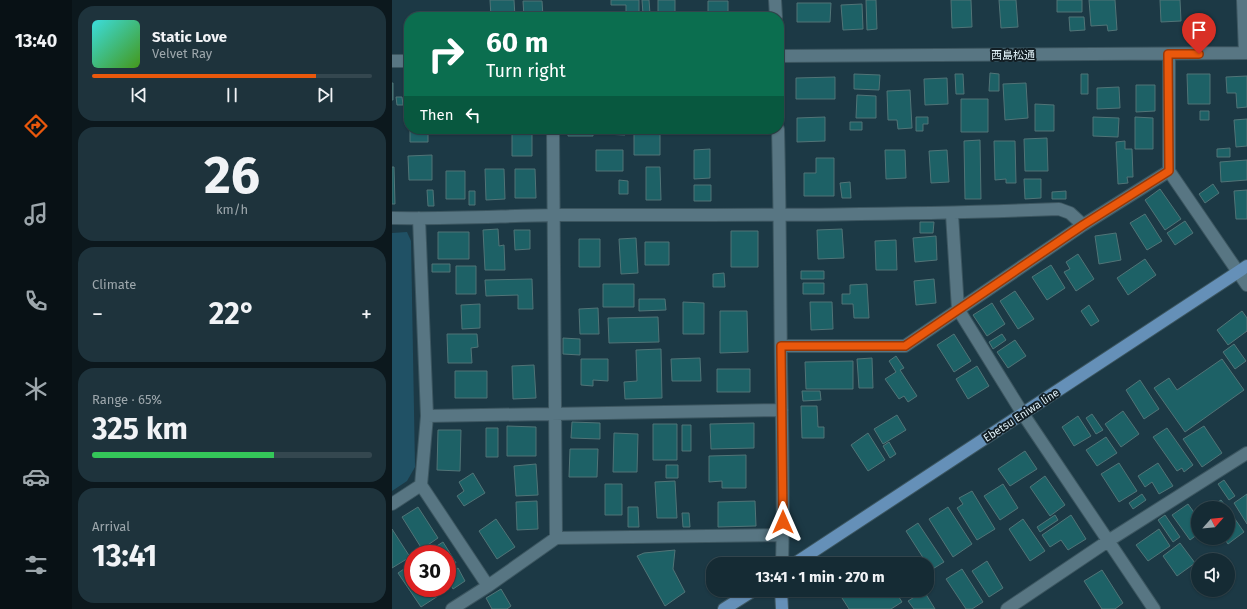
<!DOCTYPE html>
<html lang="en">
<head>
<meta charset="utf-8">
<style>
	body { margin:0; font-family:"Fira Sans","Noto Sans JP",sans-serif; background:#1e333c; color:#f1f3f6; height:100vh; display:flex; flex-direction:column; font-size:15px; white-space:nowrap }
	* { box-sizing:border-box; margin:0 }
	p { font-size:13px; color:#9da7ac }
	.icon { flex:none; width:22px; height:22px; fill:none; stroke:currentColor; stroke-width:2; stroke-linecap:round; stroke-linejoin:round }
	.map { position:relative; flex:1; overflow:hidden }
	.drawer { display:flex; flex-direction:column; gap:6px; padding:6px; background:#0c181d; width:320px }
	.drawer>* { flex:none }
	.guide { position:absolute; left:12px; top:12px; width:380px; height:122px; border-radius:16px; box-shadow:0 1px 3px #0004,0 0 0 1px #34474f; background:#0b6e4f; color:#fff; overflow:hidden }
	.needle { width:26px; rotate:63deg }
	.tools { position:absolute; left:799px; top:501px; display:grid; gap:8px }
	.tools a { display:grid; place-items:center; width:44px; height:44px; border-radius:50%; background:#152b34; box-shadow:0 1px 3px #0004,0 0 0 1px #34474f; font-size:20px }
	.speed { position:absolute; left:12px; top:545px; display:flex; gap:8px; font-size:20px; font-weight:700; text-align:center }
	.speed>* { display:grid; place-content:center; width:52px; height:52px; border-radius:50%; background:#152b34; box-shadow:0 1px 3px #0004,0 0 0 1px #34474f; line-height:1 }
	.speed .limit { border:6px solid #d22; background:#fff; color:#111 }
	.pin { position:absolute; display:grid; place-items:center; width:34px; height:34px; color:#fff; margin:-41px -17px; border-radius:50% 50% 50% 0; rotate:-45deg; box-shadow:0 0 4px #0007 }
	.pin .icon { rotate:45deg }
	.me { position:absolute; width:44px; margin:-22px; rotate:0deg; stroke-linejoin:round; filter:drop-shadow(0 0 3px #0008) }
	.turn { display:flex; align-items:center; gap:14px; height:84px; padding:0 16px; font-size:18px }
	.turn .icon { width:52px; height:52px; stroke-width:2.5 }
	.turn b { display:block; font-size:28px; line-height:34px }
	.then { display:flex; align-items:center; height:38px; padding:0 16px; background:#0003; gap:8px; font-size:15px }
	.big { font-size:30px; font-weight:700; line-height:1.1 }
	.drawer .tile { flex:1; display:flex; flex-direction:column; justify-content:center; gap:6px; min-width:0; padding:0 14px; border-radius:16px; background:#1e333c }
	.drawer .dial { align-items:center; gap:0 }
	.dial b { font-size:52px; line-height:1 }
	.song { display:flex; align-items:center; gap:12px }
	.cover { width:48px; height:48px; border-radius:6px; background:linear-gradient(135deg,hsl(180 70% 55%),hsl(100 70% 35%)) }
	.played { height:4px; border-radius:2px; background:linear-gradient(90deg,#ea580c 80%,#34474f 80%) }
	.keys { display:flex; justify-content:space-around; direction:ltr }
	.heat { display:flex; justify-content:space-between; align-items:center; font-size:22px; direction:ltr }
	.charge { height:6px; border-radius:3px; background:linear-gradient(90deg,#34c759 65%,#34474f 0) }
	.trip { position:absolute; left:314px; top:557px; width:228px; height:40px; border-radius:16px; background:#152b34; box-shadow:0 1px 3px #0004,0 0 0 1px #34474f; font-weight:700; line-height:40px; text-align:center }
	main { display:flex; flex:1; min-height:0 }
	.dock { display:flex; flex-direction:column; width:72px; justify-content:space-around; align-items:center; background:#081115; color:#9da7ac }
	.dock .icon { width:28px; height:28px }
	.dock .current { color:#ea580c }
	.dock b { font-size:18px; color:#f1f3f6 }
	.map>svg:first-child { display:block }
</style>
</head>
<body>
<main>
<nav class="dock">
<b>13:40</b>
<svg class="icon current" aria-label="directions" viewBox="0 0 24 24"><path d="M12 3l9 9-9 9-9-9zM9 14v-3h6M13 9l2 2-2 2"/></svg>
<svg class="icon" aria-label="music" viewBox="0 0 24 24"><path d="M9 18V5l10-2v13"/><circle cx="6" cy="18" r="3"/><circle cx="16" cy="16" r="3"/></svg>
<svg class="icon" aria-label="phone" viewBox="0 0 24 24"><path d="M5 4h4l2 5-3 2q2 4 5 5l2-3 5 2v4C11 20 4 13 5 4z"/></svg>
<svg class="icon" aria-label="climate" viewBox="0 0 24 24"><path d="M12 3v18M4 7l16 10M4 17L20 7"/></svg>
<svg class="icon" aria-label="car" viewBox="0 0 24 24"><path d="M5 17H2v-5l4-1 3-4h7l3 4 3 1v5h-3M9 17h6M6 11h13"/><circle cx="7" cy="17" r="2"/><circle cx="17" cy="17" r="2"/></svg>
<svg class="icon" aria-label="filters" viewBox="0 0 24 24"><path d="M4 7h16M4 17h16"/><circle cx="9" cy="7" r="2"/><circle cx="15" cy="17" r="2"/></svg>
</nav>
<section class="drawer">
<div class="tile">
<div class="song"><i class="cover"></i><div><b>Static Love</b><p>Velvet Ray</p></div></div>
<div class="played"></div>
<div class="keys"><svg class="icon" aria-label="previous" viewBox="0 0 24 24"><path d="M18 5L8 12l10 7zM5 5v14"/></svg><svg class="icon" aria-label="pause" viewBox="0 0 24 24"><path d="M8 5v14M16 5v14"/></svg><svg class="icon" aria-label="next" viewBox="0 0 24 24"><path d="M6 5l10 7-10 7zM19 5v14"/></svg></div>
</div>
<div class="tile dial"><b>26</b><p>km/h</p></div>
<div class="tile"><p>Climate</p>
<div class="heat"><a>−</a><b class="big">22°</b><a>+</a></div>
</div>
<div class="tile"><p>Range · 65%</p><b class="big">325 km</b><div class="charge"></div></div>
<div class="tile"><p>Arrival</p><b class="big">13:41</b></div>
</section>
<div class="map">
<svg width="855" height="609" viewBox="0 0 855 609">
	<rect width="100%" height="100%" fill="#1c3945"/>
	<path fill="#205165" d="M15 232 19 241 23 467 15 481 0 491V233Z"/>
	<path fill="#1d6166" stroke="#517477" d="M98 0H122L123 17H99Z
		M219 0H247V15H234V5H219Z
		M250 0H257L258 14H251Z
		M266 0H283V17H266Z
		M474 0H484L485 29 475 30Z
		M559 0H579L580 27 560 28Z
		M607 0H624L626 27 609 28Z
		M665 0H690V12H665Z
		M697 0H723L725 30 716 31 715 25 699 26Z
		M768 0H788L789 21 769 22Z
		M131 1H150L151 17H132Z
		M316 1H336V17H316Z
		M405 3H439L438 22H405Z
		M470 4 471 29 451 30 449 5Z
		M677 17H692L693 30 678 31Z
		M598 73 607 74V91H597Z
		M462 74 488 75 487 90 462 89Z
		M563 74H571L572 94H564Z
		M689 74H696V94H689Z
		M795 74H818V104H796Z
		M855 76V107L845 108 844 93H835L834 77Z
		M443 77V99H404V78Z
		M555 78 556 104 533 105 532 79Z
		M0 83H1V100H0Z
		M634 83 636 118 613 120 611 84Z
		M744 85H763V111L744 112Z
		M727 87 728 108 705 109V88Z
		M518 90 520 128 506 129 505 120H496L495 91Z
		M465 95 484 96V118H464Z
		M4 97H10L11 105H5Z
		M569 99H596V132H569Z
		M643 104 662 105V131H643Z
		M808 111H817V120H808Z
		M433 117V141L405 142V118Z
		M524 117H536V124H531V131H524Z
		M701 117 727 118 726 137 701 136Z
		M743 117 761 118V149H743Z
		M855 119V146L844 147 842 120Z
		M458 122H470V130H458Z
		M18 129H36V142H18Z
		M120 129H140V156H120Z
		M176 129H201V136H176Z
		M212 129H233V135L212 134Z
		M242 129H268V155H242Z
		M655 138 656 171H633L632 139Z
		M588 140 589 199H573L572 141Z
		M602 141H623L624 183H614V179L603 180Z
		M733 141V149H740L741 177H735L736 183 726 184 724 142Z
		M838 148V157H825V149Z
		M318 149V178L302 179V150Z
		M204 150H231V171H204Z
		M493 150H513L514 178 494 179Z
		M555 150 557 182 539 183 537 151Z
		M40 155V180H17L16 156Z
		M424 158H442V196H412V173H424Z
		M855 160V180L829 182 828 162Z
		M0 167H2L3 204H0Z
		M254 167H268L269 200H254Z
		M93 169H112L113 199 94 200Z
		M123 169H143L144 198H123Z
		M54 171H73V199H54Z
		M632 179H649V198L633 199Z
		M227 180 236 181V194H227Z
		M458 182 459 198H450L448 183Z
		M821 184 827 193 813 203 807 194Z
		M302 185H319V201H302Z
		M768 189 789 219 773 230 753 200Z
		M35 190H41L42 206H36Z
		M855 190V219H844L842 191Z
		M77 191H83V205H77Z
		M674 191V199H660V192Z
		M753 214 770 241 755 250 738 223Z
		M793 221 801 233 783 245 775 233Z
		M528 222H542L541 233H528Z
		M106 229 107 246 112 245 113 270H93L91 230Z
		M450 229 452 258 426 259 425 230Z
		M122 230H138V249L123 250Z
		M339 231H366V267H339Z
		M46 232H77V259H46Z
		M724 233 729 260 707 264 703 236Z
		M544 236 545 260 523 262 521 238Z
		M244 238 246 273 229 274 227 239Z
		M187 239H208V267H187Z
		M504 240 505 270H484L483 241Z
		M253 242H277V265H253Z
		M686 254 702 279 684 291 672 272 678 269 674 262Z
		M753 259 764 275 736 295 725 278Z
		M40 264H58V272H40Z
		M659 265 673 288 655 300 640 277Z
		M64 266H84V294H64Z
		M409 271H432V279H409Z
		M332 273 333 287H321V274Z
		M140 279 141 309H126V295L94 296 93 280Z
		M542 279 544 303 524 305 522 281Z
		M411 283H432V294H411Z
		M211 284H242V307H211Z
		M475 284 477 318H462L461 304H450V294H458V285Z
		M623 291 642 319 626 329 608 301Z
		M247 299H273L274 310 247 311Z
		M291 302 312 303V334H291Z
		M418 302H440L441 329 419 330Z
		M600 303 613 324 595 336 581 315Z
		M88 304V328L70 329 69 305Z
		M697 305 707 321 699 326 689 311Z
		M206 308 207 334H188L187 309Z
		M328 311H355L356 352 328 353Z
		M850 311 855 318V331L836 345 825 330Z
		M266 317 267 342 217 343 216 318Z
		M55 334H85L86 347 79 348 80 363H56Z
		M562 334 579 361 562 372 545 345Z
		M610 334 614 340 601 349 597 342Z
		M171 338 188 339V355L171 354Z
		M623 340 634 356 616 368 605 352Z
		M842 344 854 361 843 369 831 352Z
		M269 349 270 398 233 399 232 382 245 381 244 350Z
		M504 356 512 368 508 370 525 396 516 402 512 396 507 399 493 379 504 372 497 361Z
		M308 358 309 381H280L279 359Z
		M480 358 481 388H467L465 359Z
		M189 359H216V381L201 380V386L189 385Z
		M830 359 852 390 793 432 762 388 777 378 785 390Z
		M461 361V389H414L413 362Z
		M142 365 144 398 121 399 120 366Z
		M585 366 597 386 576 399 564 379Z
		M325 369H358V392H325Z
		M63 371H95V398H63Z
		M748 380 767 409 752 419 734 390Z
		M410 391H428L429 400 411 401Z
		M409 406H425L426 427H432V438H410Z
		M731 411 747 434 729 447 713 424Z
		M700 414 711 430 704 434 694 418Z
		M505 415 514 430 491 444 482 429Z
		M686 416 699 436 682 446 670 427Z
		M180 422 208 423V439L179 438Z
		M362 423V448L319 449 318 424Z
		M261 424H285V460H261Z
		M290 425H299V451H290Z
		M115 426 144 427V456H115Z
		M812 426 830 453 810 467 791 439Z
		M94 428H106V457H94Z
		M775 428 801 465 792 472 790 468 785 471 761 437Z
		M46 430H69L68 471 45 470Z
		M222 433 246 434 245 472H221Z
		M476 433 493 460 476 471 459 445Z
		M714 437 725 453 705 466 694 450Z
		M497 442 504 454 498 458 491 446Z
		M178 449H206L205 477H177Z
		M633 451 645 469 618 486 606 469Z
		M354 455V488H330V481L317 482V456Z
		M727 463 745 491 727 502 709 474Z
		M766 463 781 486 767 494 760 482 753 487 746 476Z
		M144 464 146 495 124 496 122 466Z
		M274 465H286V478H274Z
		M81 473 93 493 72 506 65 496 72 491 67 482Z
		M653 476 673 505 658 516 638 487Z
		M832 480 843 496 837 500 826 484Z
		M283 481 285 518H265L263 482Z
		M213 484H230V515H213Z
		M611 484 626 508 608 520 592 496Z
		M580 491 603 529 585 540 565 508 571 504 567 498Z
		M750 494 754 500 741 509 737 503Z
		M855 494V524L842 503Z
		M829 500 835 508H817Z
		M145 501 146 529 125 530 124 502Z
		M363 501 364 526 326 527V502Z
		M796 504 806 518V534L798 540 780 515Z
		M26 507 46 538 30 549 10 517Z
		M236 507H246L247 527H236Z
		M556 507 580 544 561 557 537 519Z
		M836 509 852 532 836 544 832 538H836Z
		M290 513H297L298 527H291Z
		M663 515 666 520 648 532 645 527Z
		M679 515 694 539 676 550 669 540 658 547 650 535Z
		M773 515 788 537 781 542 766 520Z
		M104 519 123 547 105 559 87 531Z
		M631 519 653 551 638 561 617 529Z
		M526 523 552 562 539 570 514 531Z
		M0 529 18 557 0 568Z
		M767 529 778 546 756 561 744 545Z
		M51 542 64 563 55 569V554H32Z
		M788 543 803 563 785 576 771 556Z
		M283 550 281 569 293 592 273 606 245 556 252 553Z
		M595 561 611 588 597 597 580 571Z
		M21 563V588H40L46 596 29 607 6 573Z
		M66 568 73 581 61 589 55 578V575Z
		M570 569 591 602 580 609H574L554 579Z
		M710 570 731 603 723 609H710L692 581Z
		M109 589 119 606 115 609H100L94 598Z
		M462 590H510L505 594 510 602 499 609H457L450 598Z
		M532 591 543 609H522L516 601Z"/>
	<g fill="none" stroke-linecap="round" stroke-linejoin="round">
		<g stroke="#3c5660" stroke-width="14">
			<path id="minor" d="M383 0 384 17
				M851 0 853 53
				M777 54V171L855 285
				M387 56 855 53
				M0 61H17
				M161 129 164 538
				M386 129C388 208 388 286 389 365 390 431 392 498 390 564
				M560 214 566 309 631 414 762 609
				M0 218C55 219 109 216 164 215 332 215 499 216 667 209L678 213 691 225
				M389 346H513L691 225 777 171
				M35 416 390 410
				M29 485 96 586
				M0 504 29 485 35 416 27 218
				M60 609 96 586 164 538 391 535
				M615 609 716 541 855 453"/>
		</g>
		<g stroke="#3c5660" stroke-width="14">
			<path id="major" d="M402 564 855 266
				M389 590 390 609
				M332 609 362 590"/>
		</g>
		<use href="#minor" stroke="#587683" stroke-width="12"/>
		<use href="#major" stroke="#6590b8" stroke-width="12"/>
	</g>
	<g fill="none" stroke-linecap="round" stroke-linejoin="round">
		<g stroke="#983908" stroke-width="10">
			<path id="route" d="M391 522 389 346H513L691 225 777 171 776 54H807"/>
		</g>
		<use href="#route" stroke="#ea580c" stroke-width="7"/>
	</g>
	<g text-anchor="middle" stroke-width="4" stroke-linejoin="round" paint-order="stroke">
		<g font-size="11" fill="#e0f1f8" stroke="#121e24">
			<text x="621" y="59">西島松通</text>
			<text transform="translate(629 415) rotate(-33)" y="4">Ebetsu Eniwa line</text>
		</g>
	</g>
</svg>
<div class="tools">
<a><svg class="needle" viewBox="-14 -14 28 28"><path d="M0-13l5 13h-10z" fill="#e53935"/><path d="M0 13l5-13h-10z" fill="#9da7ac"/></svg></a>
<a><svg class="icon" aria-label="sound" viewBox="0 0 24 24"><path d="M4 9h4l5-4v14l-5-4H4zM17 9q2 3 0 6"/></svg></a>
</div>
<div class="speed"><div class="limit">30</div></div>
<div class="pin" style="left:807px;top:54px;background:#d93025"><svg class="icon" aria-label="arrive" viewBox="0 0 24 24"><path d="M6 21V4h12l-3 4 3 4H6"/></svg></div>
<svg class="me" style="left:391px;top:522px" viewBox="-20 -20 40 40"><path d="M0-17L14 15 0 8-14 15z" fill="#ea580c" stroke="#fff" stroke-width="4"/></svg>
<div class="trip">13:41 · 1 min · 270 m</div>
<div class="guide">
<div class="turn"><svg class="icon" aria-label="right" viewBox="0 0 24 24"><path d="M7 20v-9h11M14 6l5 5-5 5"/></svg><div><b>60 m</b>Turn right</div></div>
<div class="then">Then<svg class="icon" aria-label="left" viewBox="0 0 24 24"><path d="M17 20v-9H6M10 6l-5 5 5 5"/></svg></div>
</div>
</div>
</main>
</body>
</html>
